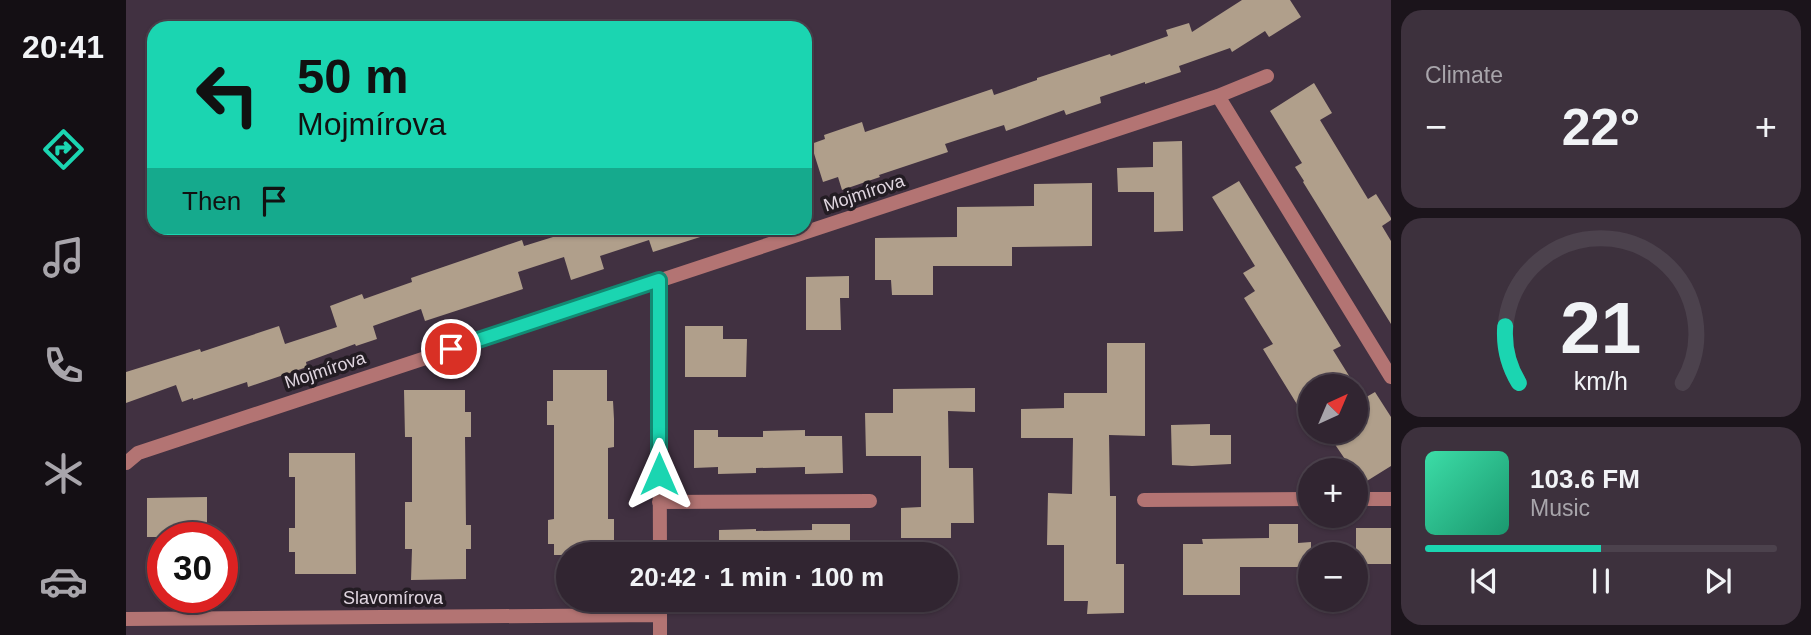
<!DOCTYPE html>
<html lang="en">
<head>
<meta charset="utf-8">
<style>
	body { margin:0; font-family:Helvetica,sans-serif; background:#3d313d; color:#f1f3f6; height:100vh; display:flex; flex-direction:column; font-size:26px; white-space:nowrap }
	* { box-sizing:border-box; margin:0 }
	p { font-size:23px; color:#a8a5ab }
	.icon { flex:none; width:38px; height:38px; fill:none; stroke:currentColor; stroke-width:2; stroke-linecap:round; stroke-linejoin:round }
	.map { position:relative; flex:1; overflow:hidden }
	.drawer { display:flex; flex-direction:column; gap:10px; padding:10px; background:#1b141b; width:420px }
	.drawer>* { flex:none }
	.banner { position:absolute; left:21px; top:21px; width:665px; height:214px; border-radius:21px; box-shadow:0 2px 5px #0004,0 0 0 2px #4c424d; background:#1bd5b1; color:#111; overflow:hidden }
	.needle { width:46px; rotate:44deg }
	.tools { position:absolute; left:1172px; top:374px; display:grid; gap:14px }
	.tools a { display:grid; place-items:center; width:70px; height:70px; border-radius:50%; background:#312531; box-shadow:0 2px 5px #0004,0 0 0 2px #4c424d; font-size:35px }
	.speed { position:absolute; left:21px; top:522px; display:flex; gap:14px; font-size:35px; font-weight:700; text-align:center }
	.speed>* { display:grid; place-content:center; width:91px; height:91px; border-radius:50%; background:#312531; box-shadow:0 2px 5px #0004,0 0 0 2px #4c424d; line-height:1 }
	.speed .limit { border:10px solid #d22; background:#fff; color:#111 }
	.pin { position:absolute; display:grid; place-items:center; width:60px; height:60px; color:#fff; margin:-30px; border:4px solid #fff; border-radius:50%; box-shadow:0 2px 7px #0007 }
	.me { position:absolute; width:77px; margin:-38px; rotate:0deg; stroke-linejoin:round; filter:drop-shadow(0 0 5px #0008) }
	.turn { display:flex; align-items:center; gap:24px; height:147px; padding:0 35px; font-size:32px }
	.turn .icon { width:91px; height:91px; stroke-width:2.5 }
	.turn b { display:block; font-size:49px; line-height:60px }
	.then { display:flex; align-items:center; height:66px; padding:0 35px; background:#0003; gap:14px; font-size:26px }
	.big { font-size:52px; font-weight:600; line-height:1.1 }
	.drawer .card { flex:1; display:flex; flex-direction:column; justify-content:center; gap:10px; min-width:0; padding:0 24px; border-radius:21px; background:#3d313d }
	.drawer .dial { align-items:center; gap:0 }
	.dial svg { height:182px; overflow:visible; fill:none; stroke:#4c424d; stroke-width:7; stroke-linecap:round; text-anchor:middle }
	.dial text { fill:#f1f3f6; stroke:none }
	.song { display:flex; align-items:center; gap:21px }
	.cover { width:84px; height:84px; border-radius:10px; background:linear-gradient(135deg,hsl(160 70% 55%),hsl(160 70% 35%)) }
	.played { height:7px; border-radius:4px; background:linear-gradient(90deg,#1bd5b1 50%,#4c424d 50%) }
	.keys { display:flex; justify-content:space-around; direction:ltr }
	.heat { display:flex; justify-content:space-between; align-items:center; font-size:38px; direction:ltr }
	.trip { position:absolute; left:430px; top:542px; width:402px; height:70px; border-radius:35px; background:#312531; box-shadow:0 2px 5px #0004,0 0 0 2px #4c424d; font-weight:600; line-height:70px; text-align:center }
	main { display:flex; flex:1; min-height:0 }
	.tabs { display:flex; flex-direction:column; width:126px; justify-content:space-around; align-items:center; background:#140f14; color:#a8a5ab }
	.tabs .icon { width:49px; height:49px }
	.tabs .active { color:#1bd5b1 }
	.tabs b { font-size:32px; color:#f1f3f6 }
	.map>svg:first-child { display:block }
</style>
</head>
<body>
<main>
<nav class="tabs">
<b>20:41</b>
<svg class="icon active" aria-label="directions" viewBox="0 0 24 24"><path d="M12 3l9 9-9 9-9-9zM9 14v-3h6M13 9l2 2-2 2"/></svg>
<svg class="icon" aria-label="music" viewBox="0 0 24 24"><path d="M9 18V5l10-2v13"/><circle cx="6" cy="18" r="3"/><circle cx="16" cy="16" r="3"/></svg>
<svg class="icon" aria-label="phone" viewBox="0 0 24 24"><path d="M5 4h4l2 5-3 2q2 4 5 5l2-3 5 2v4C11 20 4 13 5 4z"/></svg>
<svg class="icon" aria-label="climate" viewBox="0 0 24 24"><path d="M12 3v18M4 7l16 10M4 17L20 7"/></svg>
<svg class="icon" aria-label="car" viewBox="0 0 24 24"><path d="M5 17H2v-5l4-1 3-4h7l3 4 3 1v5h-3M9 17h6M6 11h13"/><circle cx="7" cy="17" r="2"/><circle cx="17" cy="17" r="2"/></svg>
</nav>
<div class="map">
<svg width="1265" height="635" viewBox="0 0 1265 635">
	<rect width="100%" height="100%" fill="#413141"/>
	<path fill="#b09f8b" d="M1116 0H1164L1175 17 1143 37 1139 31 1106 52 1104 48 1053 66 1055 72 1019 84V82L974 97 975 103 940 115 938 110 880 131 878 125 856 132 819 144 822 152 753 175 754 177 716 190 712 177 697 182 685 144 699 139 698 135 736 122 739 132 866 89 868 95 911 80V78L984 54 985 56 1042 36 1040 30 1063 23 1066 32Z
		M1188 83 1206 113 1194 120 1242 199 1250 194 1265 218V220L1256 226 1265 241V324L1177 182 1178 181 1169 167 1176 163 1144 111Z
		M1056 141 1057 231 1028 232V192H992L991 168 1027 167V142Z
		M1113 181 1215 346 1207 350 1230 387H1185V427L1137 349 1147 344 1118 298 1129 291 1117 273 1129 266 1086 197Z
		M966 183V246L886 247V266H807V295H766L765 280H749V238L831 237V207L908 206V184Z
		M456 228H589L590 232 527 252 523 240 474 256 478 269 445 280 438 257 392 272 397 289 299 321 295 309 247 326 251 339 230 346 229 344 180 362 181 367 122 387 121 382 67 400V398L56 402 50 385 0 403V372L74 349 75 352 153 326 159 344 211 327 204 306 236 294 238 299 286 282 285 278 396 240 398 246Z
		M723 276V298H714L715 330H680V277Z
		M559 326H597V339H621L620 377H559Z
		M981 343H1019V436L983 435 984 496H990V564H998V613L961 614 962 601H938V545H921L922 493 946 494 947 438H895V409L938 408V393H981Z
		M427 370H481V401H487L488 419V447L482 448V519H488V555H428V544H422V520L428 519V425H421V401H427Z
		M849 388V412L822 411 823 468H847L848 523H825V538H775V508L795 507V456H740L739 413H767V389Z
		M278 390H339V412H345V437H339L340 525H345V549H340V579L285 580 286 549H279V502H286V437H279Z
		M1249 392 1265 417V466L1236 484 1230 476V471H1227L1208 443 1225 432H1230V403Z
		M1084 424V435H1105V464L1066 466 1046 465 1045 425Z
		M568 430H592V437H637V431L679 430V436H716L717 473 679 474V467L630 468V473L592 474V467L568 468Z
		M163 453H229L230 574H169V552H163V528H169V477H163Z
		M81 497V537H21V498Z
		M686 524H724V555H593V530L630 529V531L686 530Z
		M1143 524H1172V543L1185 542V567H1114V595H1057V544H1077L1076 539 1143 538Z
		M1230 528H1265V564H1230Z"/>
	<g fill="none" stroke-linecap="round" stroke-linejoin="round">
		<path stroke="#b37473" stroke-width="14" d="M1092 96 1265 377
			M533 280 534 555
			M0 463 12 453 1092 96 1141 76
			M1230 499H1265
			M1018 500 1185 499
			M533 502 744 501
			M534 600V635
			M0 619 534 615"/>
	</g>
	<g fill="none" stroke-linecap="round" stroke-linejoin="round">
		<g stroke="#128a73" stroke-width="18">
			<path id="route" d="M325 349 533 280V474"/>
		</g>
		<use href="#route" stroke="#1bd5b1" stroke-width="12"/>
	</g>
	<g text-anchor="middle" stroke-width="7" stroke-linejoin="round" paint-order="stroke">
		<g font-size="18" fill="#e0d6e0" stroke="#231c23">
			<text transform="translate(738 193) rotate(-18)" y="6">Mojmírova</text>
			<text transform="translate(199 370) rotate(-18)" y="6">Mojmírova</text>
			<text x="267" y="604">Slavomírova</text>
		</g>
	</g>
</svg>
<div class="tools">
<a><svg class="needle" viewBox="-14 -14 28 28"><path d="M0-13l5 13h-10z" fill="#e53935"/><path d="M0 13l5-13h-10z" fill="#a8a5ab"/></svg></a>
<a>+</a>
<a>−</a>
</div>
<div class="speed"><div class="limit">30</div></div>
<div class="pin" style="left:325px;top:349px;background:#d93025"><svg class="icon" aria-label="arrive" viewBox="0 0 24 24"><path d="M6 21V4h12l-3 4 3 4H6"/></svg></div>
<svg class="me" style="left:533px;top:474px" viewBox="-20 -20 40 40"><path d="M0-17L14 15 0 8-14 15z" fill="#1bd5b1" stroke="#fff" stroke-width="4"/></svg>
<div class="trip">20:42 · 1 min · 100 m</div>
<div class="banner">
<div class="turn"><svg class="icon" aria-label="left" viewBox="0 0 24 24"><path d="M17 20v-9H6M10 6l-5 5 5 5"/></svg><div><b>50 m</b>Mojmírova</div></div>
<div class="then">Then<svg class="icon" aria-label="arrive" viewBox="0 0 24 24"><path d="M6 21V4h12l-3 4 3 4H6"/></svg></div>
</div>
</div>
<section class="drawer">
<div class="card"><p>Climate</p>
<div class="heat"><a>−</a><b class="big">22°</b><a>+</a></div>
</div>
<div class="card dial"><svg viewBox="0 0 100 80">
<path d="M14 69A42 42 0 1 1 86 69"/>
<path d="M14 69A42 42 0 0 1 8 44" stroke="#1bd5b1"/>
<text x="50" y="56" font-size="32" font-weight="700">21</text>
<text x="50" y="72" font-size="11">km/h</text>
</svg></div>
<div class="card">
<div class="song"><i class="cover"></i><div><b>103.6 FM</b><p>Music</p></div></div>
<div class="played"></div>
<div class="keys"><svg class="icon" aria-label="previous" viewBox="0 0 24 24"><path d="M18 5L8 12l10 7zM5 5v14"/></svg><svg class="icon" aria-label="pause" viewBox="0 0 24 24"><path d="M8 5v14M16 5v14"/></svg><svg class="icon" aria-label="next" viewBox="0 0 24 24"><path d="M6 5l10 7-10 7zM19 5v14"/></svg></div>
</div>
</section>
</main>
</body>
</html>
